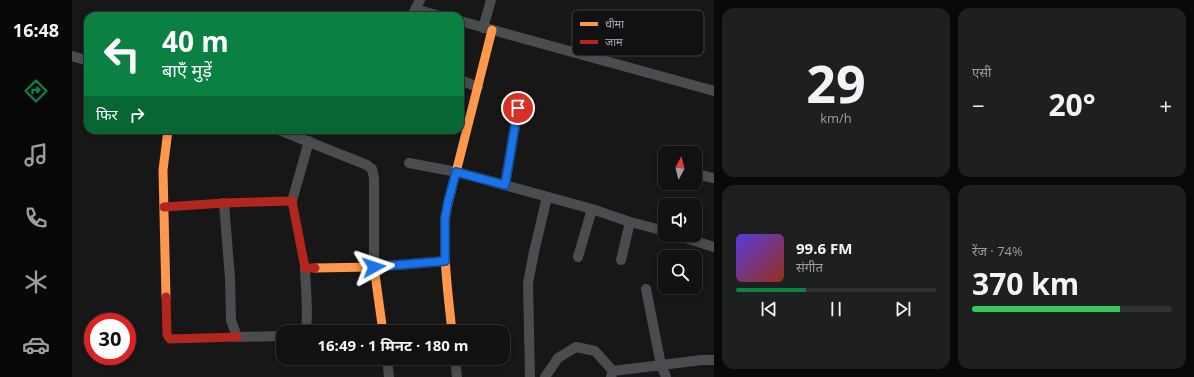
<!DOCTYPE html>
<html lang="hi">
<head>
<meta charset="utf-8">
<style>
	body { margin:0; font-family:"Open Sans","Noto Sans Devanagari",sans-serif; background:#1e1f1f; color:#f1f3f6; height:100vh; display:flex; flex-direction:column; font-size:15px; white-space:nowrap }
	* { box-sizing:border-box; margin:0 }
	p { font-size:13px; color:#9c9d9f }
	.icon { flex:none; width:22px; height:22px; fill:none; stroke:currentColor; stroke-width:2; stroke-linecap:round; stroke-linejoin:round }
	.map { position:relative; flex:1; overflow:hidden }
	.details { display:flex; flex-direction:column; gap:8px; padding:8px; background:#090909; width:480px }
	.details>* { flex:none }
	.banner { position:absolute; left:12px; top:12px; width:380px; height:122px; border-radius:12px; box-shadow:0 2px 6px #0003,0 0 0 1px #303131; background:#0b8043; color:#fff; overflow:hidden }
	.needle { width:26px; rotate:7deg }
	.fabs { position:absolute; left:586px; top:146px; display:grid; gap:8px }
	.fabs a { display:grid; place-items:center; width:44px; height:44px; border-radius:8px; background:#111; box-shadow:0 2px 6px #0003,0 0 0 1px #303131; font-size:20px }
	.speed { position:absolute; left:12px; top:313px; display:flex; gap:8px; font-size:20px; font-weight:700; text-align:center }
	.speed>* { display:grid; place-content:center; width:52px; height:52px; border-radius:50%; background:#111; box-shadow:0 2px 6px #0003,0 0 0 1px #303131; line-height:1 }
	.speed .limit { border:6px solid #d22; background:#fff; color:#111 }
	.pin { position:absolute; display:grid; place-items:center; width:34px; height:34px; color:#fff; margin:-17px; border:2px solid #fff; border-radius:50%; box-shadow:0 1px 4px #0007 }
	.me { position:absolute; width:44px; margin:-22px; rotate:85deg; stroke-linejoin:round; filter:drop-shadow(0 0 3px #0008) }
	.turn { display:flex; align-items:center; gap:14px; height:84px; padding:0 12px; font-size:18px }
	.turn .icon { width:52px; height:52px; stroke-width:2.5 }
	.turn b { display:block; font-size:28px; line-height:34px }
	.then { display:flex; align-items:center; height:38px; padding:0 12px; background:#0003; gap:8px; font-size:15px }
	.big { font-size:30px; font-weight:700; line-height:1.1 }
	.details .tile { flex:1; display:flex; flex-direction:column; justify-content:center; gap:6px; min-width:0; padding:0 14px; border-radius:12px; background:#1e1f1f }
	.details .dial { align-items:center; gap:0 }
	.dial b { font-size:52px; line-height:1 }
	.song { display:flex; align-items:center; gap:12px }
	.cover { width:48px; height:48px; border-radius:6px; background:linear-gradient(135deg,hsl(250 70% 55%),hsl(10 70% 35%)) }
	.played { height:4px; border-radius:2px; background:linear-gradient(90deg,#0b8043 35%,#303131 35%) }
	.keys { display:flex; justify-content:space-around; direction:ltr }
	.heat { display:flex; justify-content:space-between; align-items:center; font-size:22px; direction:ltr }
	.charge { height:6px; border-radius:3px; background:linear-gradient(90deg,#34c759 74%,#303131 0) }
	.details .tiles { flex:1; display:grid; gap:8px; grid-template-columns:repeat(2,1fr) }
	.trip { position:absolute; left:204px; top:325px; width:234px; height:40px; border-radius:12px; background:#111; box-shadow:0 2px 6px #0003,0 0 0 1px #303131; font-weight:700; line-height:40px; text-align:center }
	main { display:flex; flex:1; min-height:0 }
	.tabs { display:flex; flex-direction:column; width:72px; justify-content:space-around; align-items:center; background:#070707; color:#9c9d9f }
	.tabs .icon { width:28px; height:28px }
	.tabs .active { color:#0b8043 }
	.tabs b { font-size:18px; color:#f1f3f6 }
	.map>svg:first-child { display:block }
</style>
</head>
<body>
<main>
<nav class="tabs">
<b>16:48</b>
<svg class="icon active" aria-label="directions" viewBox="0 0 24 24"><path d="M12 3l9 9-9 9-9-9zM9 14v-3h6M13 9l2 2-2 2"/></svg>
<svg class="icon" aria-label="music" viewBox="0 0 24 24"><path d="M9 18V5l10-2v13"/><circle cx="6" cy="18" r="3"/><circle cx="16" cy="16" r="3"/></svg>
<svg class="icon" aria-label="phone" viewBox="0 0 24 24"><path d="M5 4h4l2 5-3 2q2 4 5 5l2-3 5 2v4C11 20 4 13 5 4z"/></svg>
<svg class="icon" aria-label="climate" viewBox="0 0 24 24"><path d="M12 3v18M4 7l16 10M4 17L20 7"/></svg>
<svg class="icon" aria-label="car" viewBox="0 0 24 24"><path d="M5 17H2v-5l4-1 3-4h7l3 4 3 1v5h-3M9 17h6M6 11h13"/><circle cx="7" cy="17" r="2"/><circle cx="17" cy="17" r="2"/></svg>
</nav>
<div class="map">
<svg width="642" height="377" viewBox="0 0 642 377">
	<rect width="100%" height="100%" fill="#171717"/>
	<g fill="none" stroke-linecap="round" stroke-linejoin="round">
		<path stroke="#4b4c50" stroke-width="10" d="M343 9 368 16
			M340 16 348 0
			M388 21 642 91
			M411 28 419 0
			M0 56 16 61
			M388 80 406 87
			M207 130 295 165 300 169 302 178V267L373 261
			M337 163 385 172 520 209 558 222 593 231
			M623 174 642 178
			M433 185 446 108
			M220 201 237 141
			M152 203 158 278 159 320 165 337 211 336
			M604 235 642 247
			M506 257 520 209
			M549 260 558 222
			M574 289 589 365 594 377
			M232 332C238 325 233 281 233 268
			M315 358 317 377
			M383 358 385 377
			M458 377 456 283 462 252 475 197
			M473 377 486 358 504 347 523 351 541 371
			M539 377 541 371 630 360H642"/>
		<path stroke="#ff974d" stroke-width="9" d="M243 268 302 267 311 332
			M94 297 91 170 96 130
			M380 332C376 292 370 252 374 212L420 30"/>
		<path stroke="#b3261e" stroke-width="9" d="M92 207 152 203 220 201 233 268H243
			M94 297 95 335 98 339 165 337"/>
	</g>
	<g fill="none" stroke-linecap="round" stroke-linejoin="round">
		<g stroke="#114b97" stroke-width="10">
			<path id="route" d="M302 267 373 261V218L376 202 384 172 433 185 446 108"/>
		</g>
		<use href="#route" stroke="#1a73e8" stroke-width="7"/>
	</g>
	<rect x="500" y="10" width="132" height="46" rx="6" fill="#111113" stroke="#3e4045" stroke-width="1"/>
	<rect x="508" y="22" width="18" height="4" fill="#ff974d"/>
	<rect x="508" y="40" width="18" height="4" fill="#b3261e"/>
	<g font-size="11" fill="#a8adb8">
		<text x="533" y="28">धीमा</text>
		<text x="533" y="46">जाम</text>
	</g>
</svg>
<div class="fabs">
<a><svg class="needle" viewBox="-14 -14 28 28"><path d="M0-13l5 13h-10z" fill="#e53935"/><path d="M0 13l5-13h-10z" fill="#9c9d9f"/></svg></a>
<a><svg class="icon" aria-label="sound" viewBox="0 0 24 24"><path d="M4 9h4l5-4v14l-5-4H4zM17 9q2 3 0 6"/></svg></a>
<a><svg class="icon" aria-label="search" viewBox="0 0 24 24"><circle cx="10" cy="10" r="6"/><path d="M15 15l6 6"/></svg></a>
</div>
<div class="speed"><div class="limit">30</div></div>
<div class="pin" style="left:446px;top:108px;background:#d93025"><svg class="icon" aria-label="arrive" viewBox="0 0 24 24"><path d="M6 21V4h12l-3 4 3 4H6"/></svg></div>
<svg class="me" style="left:302px;top:267px" viewBox="-20 -20 40 40"><path d="M0-17L14 15 0 8-14 15z" fill="#1a73e8" stroke="#fff" stroke-width="4"/></svg>
<div class="trip">16:49 · 1 मिनट · 180 m</div>
<div class="banner">
<div class="turn"><svg class="icon" aria-label="left" viewBox="0 0 24 24"><path d="M17 20v-9H6M10 6l-5 5 5 5"/></svg><div><b>40 m</b>बाएँ मुड़ें</div></div>
<div class="then">फिर<svg class="icon" aria-label="right" viewBox="0 0 24 24"><path d="M7 20v-9h11M14 6l5 5-5 5"/></svg></div>
</div>
</div>
<section class="details">
<div class="tiles">
<div class="tile dial"><b>29</b><p>km/h</p></div>
<div class="tile"><p>एसी</p>
<div class="heat"><a>−</a><b class="big">20°</b><a>+</a></div>
</div>
<div class="tile">
<div class="song"><i class="cover"></i><div><b>99.6 FM</b><p>संगीत</p></div></div>
<div class="played"></div>
<div class="keys"><svg class="icon" aria-label="previous" viewBox="0 0 24 24"><path d="M18 5L8 12l10 7zM5 5v14"/></svg><svg class="icon" aria-label="pause" viewBox="0 0 24 24"><path d="M8 5v14M16 5v14"/></svg><svg class="icon" aria-label="next" viewBox="0 0 24 24"><path d="M6 5l10 7-10 7zM19 5v14"/></svg></div>
</div>
<div class="tile"><p>रेंज · 74%</p><b class="big">370 km</b><div class="charge"></div></div>
</div>
</section>
</main>
</body>
</html>
